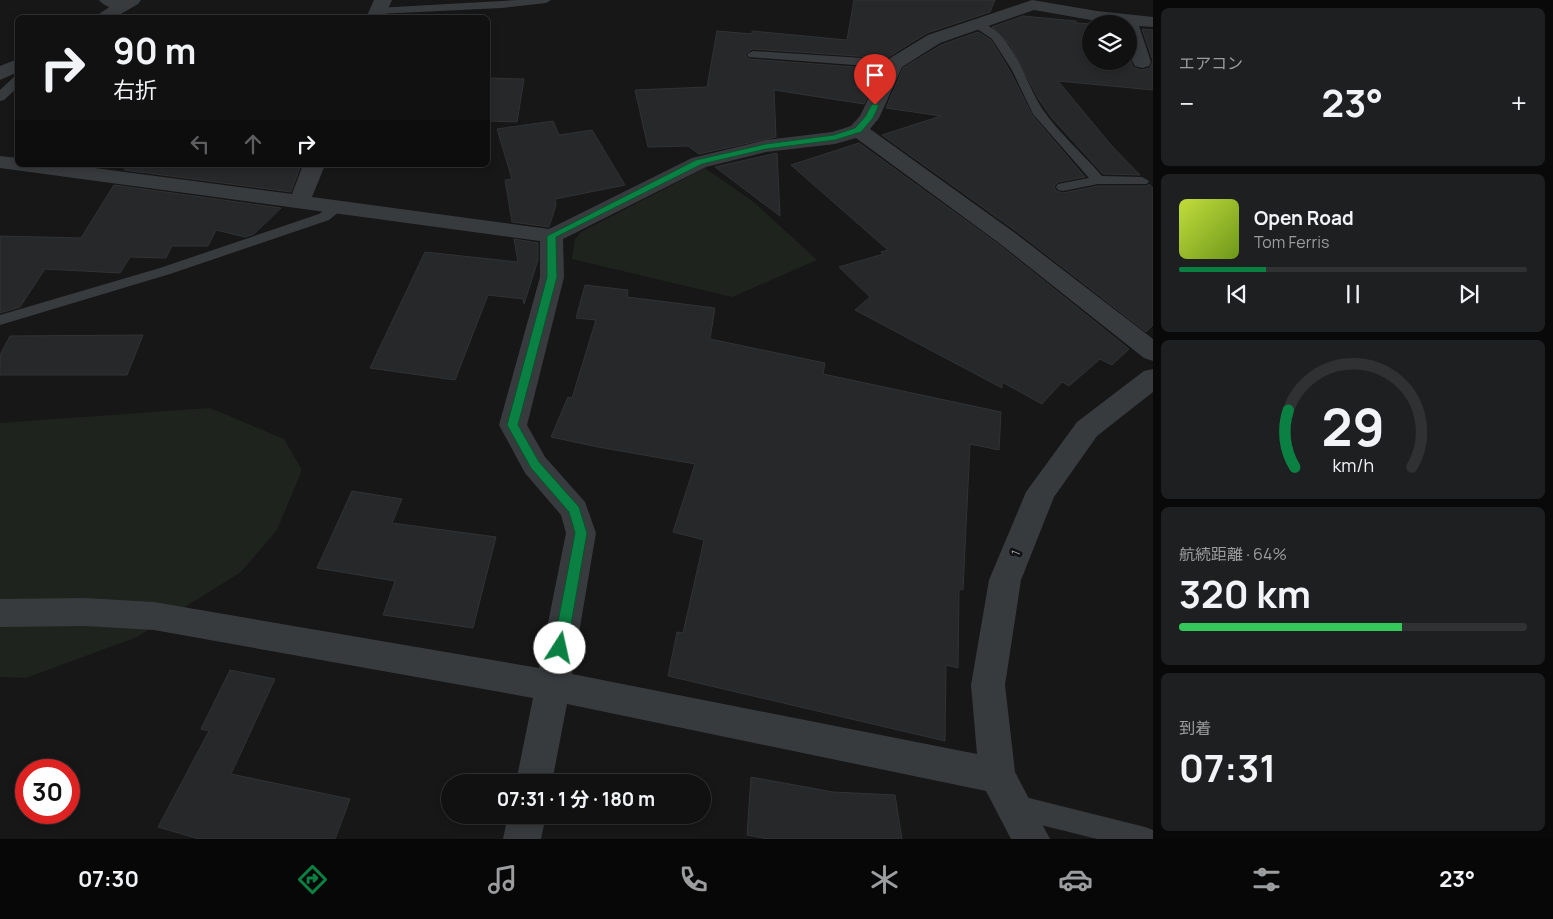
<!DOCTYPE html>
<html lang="ja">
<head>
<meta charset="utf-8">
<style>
	body { margin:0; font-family:Manrope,"Noto Sans JP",sans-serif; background:#1e1f20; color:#f1f3f6; height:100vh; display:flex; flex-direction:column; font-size:19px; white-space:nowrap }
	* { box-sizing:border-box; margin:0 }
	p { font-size:16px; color:#9c9d9f }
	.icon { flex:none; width:28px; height:28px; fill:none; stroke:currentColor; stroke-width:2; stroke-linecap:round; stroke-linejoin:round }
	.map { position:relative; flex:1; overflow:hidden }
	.side { display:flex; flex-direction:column; gap:8px; padding:8px; background:#09090a; width:400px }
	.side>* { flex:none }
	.top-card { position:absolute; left:15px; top:15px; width:475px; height:152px; border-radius:8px; box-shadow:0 2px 8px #0003,0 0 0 1px #303132; background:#111112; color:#f1f3f6; overflow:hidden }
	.tools { position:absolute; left:1082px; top:15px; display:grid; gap:10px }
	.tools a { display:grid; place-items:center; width:55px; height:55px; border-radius:50%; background:#111112; box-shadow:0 2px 8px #0003,0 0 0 1px #303132; font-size:25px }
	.speed { position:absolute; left:15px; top:759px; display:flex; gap:10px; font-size:25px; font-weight:700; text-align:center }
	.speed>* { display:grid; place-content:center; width:65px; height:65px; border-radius:50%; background:#111112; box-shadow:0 2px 8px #0003,0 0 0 1px #303132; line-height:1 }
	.speed .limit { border:8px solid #d22; background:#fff; color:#111 }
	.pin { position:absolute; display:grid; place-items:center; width:42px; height:42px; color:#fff; margin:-51px -21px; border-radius:50% 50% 50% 0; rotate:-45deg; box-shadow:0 0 5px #0007 }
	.pin .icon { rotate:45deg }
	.me { position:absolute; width:55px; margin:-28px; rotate:10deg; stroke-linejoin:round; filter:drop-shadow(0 0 4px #0008) }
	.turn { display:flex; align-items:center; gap:18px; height:105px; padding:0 15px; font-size:22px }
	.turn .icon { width:65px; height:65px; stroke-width:2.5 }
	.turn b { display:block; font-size:35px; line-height:42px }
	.lanes { display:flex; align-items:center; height:48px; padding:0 15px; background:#0003; justify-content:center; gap:25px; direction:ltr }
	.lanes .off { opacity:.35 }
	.big { font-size:38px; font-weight:700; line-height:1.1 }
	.side .widget { flex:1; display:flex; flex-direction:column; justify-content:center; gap:8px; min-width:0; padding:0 18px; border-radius:8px; background:#1e1f20 }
	.side .dial { align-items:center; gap:0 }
	.dial svg { height:130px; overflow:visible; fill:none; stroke:#303132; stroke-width:7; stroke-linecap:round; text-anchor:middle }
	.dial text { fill:#f1f3f6; stroke:none }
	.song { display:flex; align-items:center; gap:15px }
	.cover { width:60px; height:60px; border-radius:8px; background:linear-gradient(135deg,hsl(70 70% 55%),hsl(80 70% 35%)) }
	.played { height:5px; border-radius:2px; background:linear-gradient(90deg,#0b8043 25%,#303132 25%) }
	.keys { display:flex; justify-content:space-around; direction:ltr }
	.heat { display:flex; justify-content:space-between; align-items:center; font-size:28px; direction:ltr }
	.charge { height:8px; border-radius:4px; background:linear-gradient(90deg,#34c759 64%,#303132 0) }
	.trip { position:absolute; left:441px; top:774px; width:270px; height:50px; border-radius:25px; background:#111112; box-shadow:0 2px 8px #0003,0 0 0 1px #303132; font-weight:700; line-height:50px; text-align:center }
	.tab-bar { display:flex; height:80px; justify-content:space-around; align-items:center; background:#070707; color:#9c9d9f }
	.tab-bar .icon { width:35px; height:35px }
	.tab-bar .active { color:#0b8043 }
	.tab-bar b { font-size:22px; color:#f1f3f6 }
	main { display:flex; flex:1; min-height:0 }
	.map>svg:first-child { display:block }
</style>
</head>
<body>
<main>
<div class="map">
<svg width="1153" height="839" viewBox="0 0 1153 839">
	<rect width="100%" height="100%" fill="#171718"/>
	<path fill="#1e231d" d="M705 168 755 203 817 260 732 297 572 259 575 239 581 232Z
		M210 408 284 439 302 470 277 530 241 572 137 637 26 678 0 677V423Z"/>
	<path fill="#272829" stroke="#313234" d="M854 0H995L990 12 927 33 887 58 752 49 745 55 749 59 881 69 864 104 774 90 776 137 699 154 688 146 648 147 635 90 707 87 717 31 752 34V31L847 40Z
		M1023 16 1076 21V23L1091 24V61H1129V56L1133 67 1141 70 1150 68 1153 61 1142 29 1153 30V90L1058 81 1111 145 1140 175 1103 174 1051 117 1038 98 1010 45 992 27Z
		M978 32 991 40 1010 71 1032 115 1085 177 1058 182 1054 186 1056 191 1063 193 1098 186H1147L1149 184 1153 188V325L1146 332 1016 231 882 135 941 116 886 108 903 68 941 45Z
		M488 78 524 79 517 122 488 121Z
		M553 121 559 135 592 130 625 185 555 199 556 205 549 227 512 222 505 180 512 179 497 129Z
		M859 143 998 244 1129 349 1112 365 1100 359 1069 386 1062 382 1042 404 1002 382V388L855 310 870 297 839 267 883 254 881 252 888 250 791 165Z
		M777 153 780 216 715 167Z
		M127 165H301L291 192 124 170Z
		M114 185 281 208 254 234 245 237 216 230 208 246H172L166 258 130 257 120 273 45 269 20 307 0 313V236L81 238Z
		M514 239 538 243V260L524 304 523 299 488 295 455 380 370 368 425 252 518 262Z
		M585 285 628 290 627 297 715 308 710 339 825 363 823 374 1001 412 999 450 970 444 963 590 959 589 958 668 946 665 945 741 668 676 677 632 683 633 704 540 673 532 695 464 598 447 551 437 568 397 572 398 596 320 576 318Z
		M143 335 127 375H0V355L10 336Z
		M352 491 402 499 392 523 496 537 473 628 383 615 395 581 317 568Z
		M230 670 275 679 231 774 350 799 335 839H199L158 827 209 731 201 729Z
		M751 777 833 792 895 795 902 839H768L747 835Z"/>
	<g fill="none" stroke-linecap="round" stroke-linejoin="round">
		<path fill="#383b3d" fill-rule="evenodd" d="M517 0H551L546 3 502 8 377 14 371 11 377 8Z
			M976 21C1014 30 1024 82 1043 110 1058 132 1084 155 1102 176L1142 177 1149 181 1147 184H1098L1063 191 1058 190 1056 187 1058 184 1089 178 1033 114 1012 70 992 39 970 24Z
			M753 51 894 60 900 64 894 68 749 57 747 55 749 53Z
			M18 76V87L4 100 0 101V90L14 77Z
			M339 202 344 203 346 206 329 220 170 274 0 325V315L160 268 319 214 334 203Z
			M1013 794 1145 827 1153 830V839H1097L1013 818 1005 814 1001 806 1005 798Z"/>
		<path fill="#383b3d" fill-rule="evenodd" d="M99 0H125L132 5 129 9C120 11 105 8 99 0Z
			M374 0H392L384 18H366Z
			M1032 0 1097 11 1153 17V27L1139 26 1151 62 1149 66 1142 68 1135 66C1127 53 1129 38 1129 24L1097 21 1034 10 940 43 902 67 879 118 870 129 1015 233 1153 339V361L1144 358 999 243 856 138 835 144 766 152 706 167 563 239 564 277 527 425 545 457 585 502 596 533 572 674 977 754 971 685 989 580 1026 492 1077 422 1144 371 1153 369V392L1097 436 1054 497 1021 580 1005 685 1015 772 1050 839H1011L986 791 567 704 552 782H516L533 698 154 630 85 626 0 627V599L85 598 154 602 539 668 566 533 561 515 525 473 499 425 540 277V241L0 168V156L18 158V165H72L292 194 303 165H325L312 197 549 229 692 158 766 140 832 132 851 126 860 116 887 60 928 35Z
			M508 815H546L541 839H503Z"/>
		<path fill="#383b3d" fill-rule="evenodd" d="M120 0H141L138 4 114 18H93Z
			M18 59V72L0 80V66Z"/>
	</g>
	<path fill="#0b8043" stroke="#07532c" d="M872 104 879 105 873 118 861 132 835 140 766 149 702 164 556 237 557 277 518 425 539 462 579 507 587 533 567 648 565 652 560 654 555 652 553 648 575 533 569 512 531 468 507 425 547 277V236L696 160 766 144 834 135 855 128 865 117Z"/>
	<g text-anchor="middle" stroke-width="5" stroke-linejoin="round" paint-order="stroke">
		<g font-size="12" fill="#aab2b7" stroke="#121213">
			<text transform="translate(1016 553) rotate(-67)" y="4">1</text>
		</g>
	</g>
</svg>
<div class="tools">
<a><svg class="icon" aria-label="layers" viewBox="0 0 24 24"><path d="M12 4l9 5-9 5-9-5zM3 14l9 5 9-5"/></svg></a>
</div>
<div class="speed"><div class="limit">30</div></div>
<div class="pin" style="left:875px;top:105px;background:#d93025"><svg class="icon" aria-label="arrive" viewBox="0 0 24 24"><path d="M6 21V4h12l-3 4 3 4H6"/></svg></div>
<svg class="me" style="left:560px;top:648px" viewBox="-20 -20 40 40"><circle r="19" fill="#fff"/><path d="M0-13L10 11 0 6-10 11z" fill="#0b8043"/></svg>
<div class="trip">07:31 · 1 分 · 180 m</div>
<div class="top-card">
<div class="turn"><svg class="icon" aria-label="right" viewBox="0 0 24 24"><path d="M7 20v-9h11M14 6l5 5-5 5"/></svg><div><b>90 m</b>右折</div></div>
<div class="lanes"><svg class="icon off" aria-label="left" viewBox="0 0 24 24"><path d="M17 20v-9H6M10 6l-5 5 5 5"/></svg><svg class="icon off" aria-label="ahead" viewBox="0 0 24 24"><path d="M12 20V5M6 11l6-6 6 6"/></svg><svg class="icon" aria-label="right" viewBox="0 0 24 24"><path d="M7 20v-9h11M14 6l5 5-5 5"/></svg></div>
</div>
</div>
<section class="side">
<div class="widget"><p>エアコン</p>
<div class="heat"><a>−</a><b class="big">23°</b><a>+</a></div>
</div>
<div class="widget">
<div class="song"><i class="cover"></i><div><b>Open Road</b><p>Tom Ferris</p></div></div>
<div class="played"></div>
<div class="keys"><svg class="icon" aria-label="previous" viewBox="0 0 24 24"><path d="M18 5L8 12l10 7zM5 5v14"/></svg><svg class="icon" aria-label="pause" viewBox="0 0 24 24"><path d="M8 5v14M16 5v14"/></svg><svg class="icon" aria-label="next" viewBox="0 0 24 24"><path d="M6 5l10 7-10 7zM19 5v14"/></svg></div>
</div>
<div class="widget dial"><svg viewBox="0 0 100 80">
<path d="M14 69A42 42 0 1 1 86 69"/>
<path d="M14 69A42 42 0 0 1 10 34" stroke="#0b8043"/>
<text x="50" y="56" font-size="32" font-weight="700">29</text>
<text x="50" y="72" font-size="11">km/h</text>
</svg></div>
<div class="widget"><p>航続距離 · 64%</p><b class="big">320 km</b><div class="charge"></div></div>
<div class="widget"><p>到着</p><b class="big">07:31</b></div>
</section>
</main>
<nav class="tab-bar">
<b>07:30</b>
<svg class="icon active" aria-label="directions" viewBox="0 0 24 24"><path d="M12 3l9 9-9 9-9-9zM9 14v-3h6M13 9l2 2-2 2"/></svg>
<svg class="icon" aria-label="music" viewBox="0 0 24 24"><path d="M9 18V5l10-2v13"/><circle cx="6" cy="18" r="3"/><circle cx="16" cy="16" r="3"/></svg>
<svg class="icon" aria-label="phone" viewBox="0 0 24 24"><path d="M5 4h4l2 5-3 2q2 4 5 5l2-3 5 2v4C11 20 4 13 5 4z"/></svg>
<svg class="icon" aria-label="climate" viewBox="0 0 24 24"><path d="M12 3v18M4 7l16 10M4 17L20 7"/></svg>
<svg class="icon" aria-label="car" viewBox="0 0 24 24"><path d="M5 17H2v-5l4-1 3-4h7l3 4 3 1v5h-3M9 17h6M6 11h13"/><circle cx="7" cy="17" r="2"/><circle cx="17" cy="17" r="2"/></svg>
<svg class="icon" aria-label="filters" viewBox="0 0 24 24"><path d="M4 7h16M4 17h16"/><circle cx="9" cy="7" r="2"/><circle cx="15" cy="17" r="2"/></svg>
<b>23°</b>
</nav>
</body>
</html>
